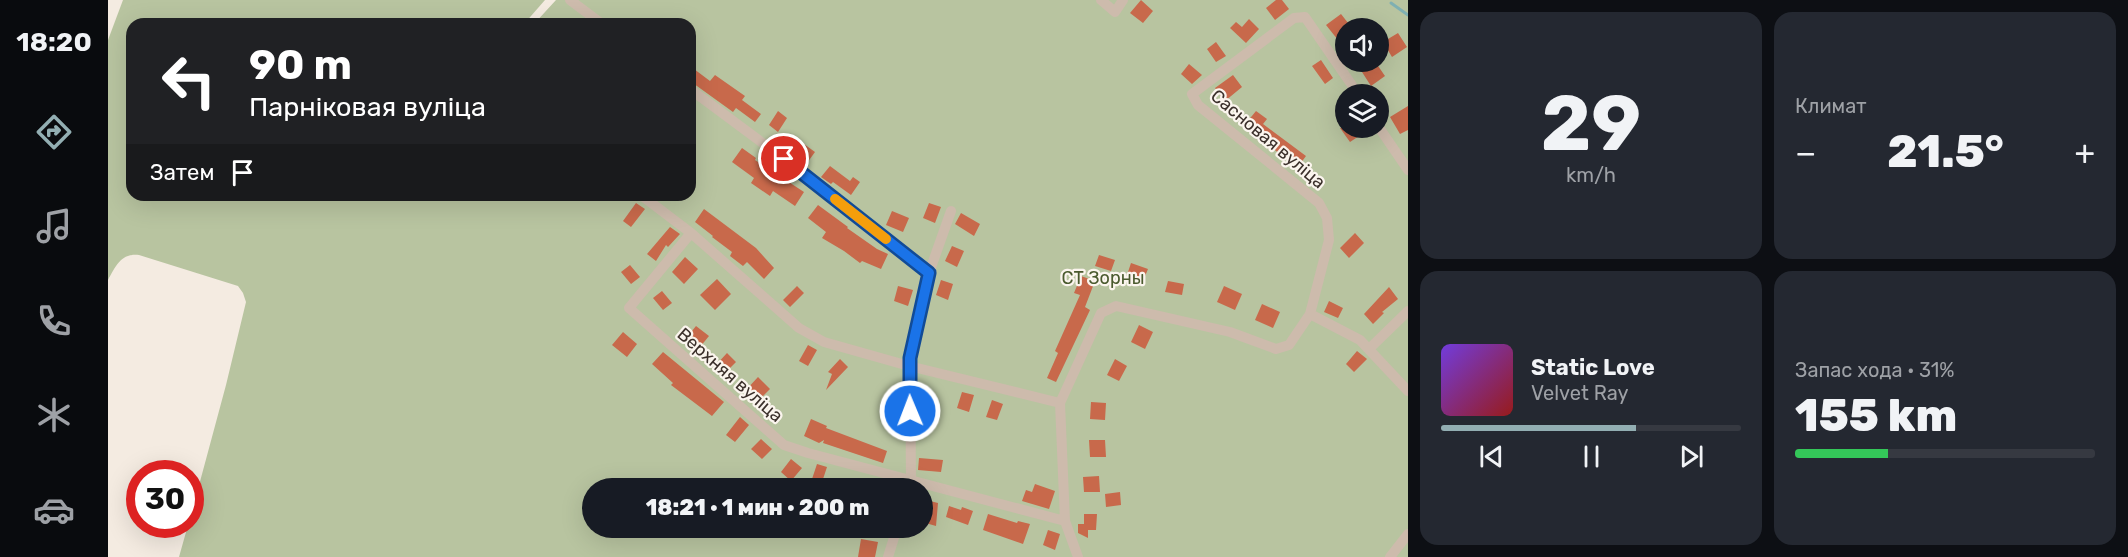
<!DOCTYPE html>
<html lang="ru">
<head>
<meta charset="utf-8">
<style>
	body { margin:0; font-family:Rubik,sans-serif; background:#242831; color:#f1f3f6; height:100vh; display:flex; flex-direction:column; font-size:22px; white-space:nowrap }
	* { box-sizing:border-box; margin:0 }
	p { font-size:20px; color:#9ea1a6 }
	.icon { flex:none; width:33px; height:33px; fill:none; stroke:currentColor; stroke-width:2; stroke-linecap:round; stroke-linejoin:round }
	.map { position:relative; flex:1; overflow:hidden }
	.sheet { display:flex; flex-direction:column; gap:12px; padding:12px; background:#0d0f14; width:720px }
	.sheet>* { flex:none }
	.top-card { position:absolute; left:18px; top:18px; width:570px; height:183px; border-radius:18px; box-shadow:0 6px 24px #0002; background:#202124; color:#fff; overflow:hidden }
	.tools { position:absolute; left:1227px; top:18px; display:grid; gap:12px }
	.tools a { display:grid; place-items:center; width:54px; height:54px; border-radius:50%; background:#171b24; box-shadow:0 6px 24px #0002; font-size:30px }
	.speed { position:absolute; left:18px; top:460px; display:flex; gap:12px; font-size:30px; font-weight:700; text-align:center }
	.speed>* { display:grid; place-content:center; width:78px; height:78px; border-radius:50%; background:#171b24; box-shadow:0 6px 24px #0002; line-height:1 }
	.speed .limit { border:9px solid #d22; background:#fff; color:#111 }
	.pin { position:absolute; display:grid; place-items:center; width:51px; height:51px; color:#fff; margin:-26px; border:3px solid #fff; border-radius:50%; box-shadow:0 2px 6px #0007 }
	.me { position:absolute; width:66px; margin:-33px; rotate:359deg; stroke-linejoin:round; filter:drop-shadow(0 0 4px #0008) }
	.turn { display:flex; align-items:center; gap:21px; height:126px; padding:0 24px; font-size:27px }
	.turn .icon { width:78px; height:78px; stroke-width:2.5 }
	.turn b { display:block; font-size:42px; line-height:51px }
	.then { display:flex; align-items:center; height:57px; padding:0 24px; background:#0003; gap:12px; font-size:22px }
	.big { font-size:45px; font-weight:800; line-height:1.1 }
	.sheet .card { flex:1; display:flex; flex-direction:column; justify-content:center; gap:9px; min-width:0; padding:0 21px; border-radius:18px; background:#242831 }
	.sheet .dial { align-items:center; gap:0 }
	.dial b { font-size:78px; line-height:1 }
	.song { display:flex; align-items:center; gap:18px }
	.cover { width:72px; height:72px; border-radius:9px; background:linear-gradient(135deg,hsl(260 70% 55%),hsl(0 70% 35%)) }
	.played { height:6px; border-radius:3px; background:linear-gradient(90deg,#92aeb2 65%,#363941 65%) }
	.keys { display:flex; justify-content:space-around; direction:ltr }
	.heat { display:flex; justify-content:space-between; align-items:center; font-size:33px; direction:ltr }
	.charge { height:9px; border-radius:4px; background:linear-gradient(90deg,#34c759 31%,#363941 0) }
	.sheet .tiles { flex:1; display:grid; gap:12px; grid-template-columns:repeat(2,1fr) }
	.trip { position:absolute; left:474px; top:478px; width:351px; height:60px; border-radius:30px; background:#171b24; box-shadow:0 6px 24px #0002; font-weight:800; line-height:60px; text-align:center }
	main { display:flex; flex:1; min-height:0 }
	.dock { display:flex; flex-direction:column; width:108px; justify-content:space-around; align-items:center; background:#090b0e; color:#9ea1a6 }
	.dock .icon { width:42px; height:42px }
	.dock .on { color:#92aeb2 }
	.dock b { font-size:27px; color:#f1f3f6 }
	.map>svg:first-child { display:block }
</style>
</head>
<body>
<main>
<nav class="dock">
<b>18:20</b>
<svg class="icon on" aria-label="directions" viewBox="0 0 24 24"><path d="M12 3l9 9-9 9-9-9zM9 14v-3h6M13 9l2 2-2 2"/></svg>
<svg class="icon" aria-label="music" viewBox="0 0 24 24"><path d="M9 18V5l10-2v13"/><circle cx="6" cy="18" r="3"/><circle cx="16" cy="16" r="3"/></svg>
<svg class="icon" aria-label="phone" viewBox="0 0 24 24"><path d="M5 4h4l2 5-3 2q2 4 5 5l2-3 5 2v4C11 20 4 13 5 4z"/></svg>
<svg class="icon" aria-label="climate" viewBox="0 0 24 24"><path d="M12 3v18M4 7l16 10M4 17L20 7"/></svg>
<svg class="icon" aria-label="car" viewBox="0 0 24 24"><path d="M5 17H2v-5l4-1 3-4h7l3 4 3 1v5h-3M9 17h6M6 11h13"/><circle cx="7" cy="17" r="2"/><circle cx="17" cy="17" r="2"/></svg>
</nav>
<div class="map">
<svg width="1300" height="557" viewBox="0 0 1300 557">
	<rect width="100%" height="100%" fill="#f4ebe1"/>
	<path fill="#b8c4a0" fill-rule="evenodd" d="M15 0H437L416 24H24V195H582V24H426L448 0H1300V557H71L80 525H82L83 515 118 385 138 302 135 293 130 286 31 255C13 253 8 266 0 280V40ZM1238 28H1270V62H1238ZM1238 94H1270V128H1238ZM484 489H814V528H484Z"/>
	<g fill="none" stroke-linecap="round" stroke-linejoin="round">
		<path stroke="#7fb0b2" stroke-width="3" d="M1283 3 1300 15"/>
	</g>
	<path fill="#c8694b" d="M1033 0 1045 11 1035 23 1022 13Z
		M1168 0H1174L1181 9 1167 20 1158 8Z
		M1233 14 1244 28H1238V50L1218 25Z
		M1141 19 1151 29 1138 43 1122 28 1128 22 1134 27Z
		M1290 33 1299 47 1284 57 1275 42Z
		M1108 42 1118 56 1108 62 1099 49Z
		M1213 60 1225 78 1217 84 1204 66Z
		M1268 63 1277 76 1263 86 1254 72Z
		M1081 64 1094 75 1084 84 1073 74Z
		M582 66 602 81 607 75 637 96 634 100 653 114 647 122 628 108 625 112 582 81Z
		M1125 75 1134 87 1117 101 1107 88Z
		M1300 106V130L1292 134 1282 117Z
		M670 111 679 118 670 132 661 125Z
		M1148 111 1159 119 1155 124 1198 156 1189 168 1156 141 1159 138 1139 122Z
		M1232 128H1263L1242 142Z
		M689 139 707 152 699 163 681 151Z
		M634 148 648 158 647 160 696 192 687 206 665 191 662 196 643 183 646 178 624 162Z
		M722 166 742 181 745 177 752 182 743 195 725 182 723 184 713 177Z
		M528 203 537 209 523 227 515 221Z
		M821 203 833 207 827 223 815 218Z
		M710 205 740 227 739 228 769 249 780 254 773 269 754 261 752 263 736 251 714 238 718 232 700 218Z
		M596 209 648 248 666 268 656 279 639 262 635 266 622 256 624 252 604 237 605 236 587 222Z
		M784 211 801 218 795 232 778 225Z
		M853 213 872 224 866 236 847 224Z
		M562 227 572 234 560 247 558 245 548 261 539 254Z
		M1247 233 1256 243 1241 258 1232 248Z
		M844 246 856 251 849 267 837 261Z
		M991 255 1007 260 1003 271 987 266Z
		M577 257 590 269 576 284 564 272Z
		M1023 263 1040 269 1035 281 1019 275Z
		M522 265 532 277 523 284 513 272Z
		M973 276 987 281 977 307 982 310 948 382 939 378 950 353 947 351 972 295 966 293Z
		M609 279 623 294 607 310 592 295Z
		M833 280 845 284 840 300 828 295Z
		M1060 281 1076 284 1074 295 1057 292Z
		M689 286 696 293 682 307 675 300Z
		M790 286 805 290 800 306 786 301Z
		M1116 286 1134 294 1127 310 1109 302Z
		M1281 287 1290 299 1274 312 1276 313 1265 324 1256 314Z
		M554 291 564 303 555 310 545 298Z
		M1221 301 1235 308 1230 318 1216 312Z
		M1154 304 1172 312 1165 328 1147 320Z
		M1031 325 1045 332 1037 349 1023 342Z
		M588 326 601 336 588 352 575 342Z
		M515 332 529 344 519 357 504 345Z
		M700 345 709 350 700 366 691 361Z
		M1249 351 1259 359 1246 372 1238 364Z
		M555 352 616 402 604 416 563 385 565 383 544 364Z
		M619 353 628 362 616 374 607 366Z
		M732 359 740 367 718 390 724 374 720 372Z
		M1007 359 1019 366 1011 381 999 375Z
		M650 377 662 389 648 403 637 391Z
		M854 392 866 395 861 412 849 408Z
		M884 400 895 404 889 420 878 417Z
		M983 402 998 403 997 420 982 419Z
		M632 417 641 425 627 442 618 435Z
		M703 419 719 426 718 428 779 451 775 463 715 443 716 440 711 443 696 436Z
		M653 439 664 449 654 459 643 449Z
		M981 440H997L998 457H982Z
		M811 458 835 460 833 472 810 470Z
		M683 459 694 468 683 481 673 472Z
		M709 464 719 467 713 485 703 482Z
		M991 476 992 492H976L975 477Z
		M927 484 947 491 941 509 914 501 918 490 924 492Z
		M1012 492 1013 505 998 507 997 494Z
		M814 499 830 503 828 526 814 522Z
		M841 506 853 510 854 507 865 511 860 525 838 517Z
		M880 514 909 523 910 521 922 524 915 544 875 530Z
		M976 514H989L988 530H980V538L970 533V524H976Z
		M940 530 952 534 947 550 935 545Z
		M753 539 770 542 767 557H750Z"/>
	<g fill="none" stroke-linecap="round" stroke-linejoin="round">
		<path stroke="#cdbbac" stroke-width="10" d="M462 0 494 24
			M993 0 1007 12 1015 0
			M582 89 676 159 821 273
			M1270 126 1300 170
			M533 195 583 233 691 328 716 342 801 366 952 403
			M583 233 521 308 676 445 700 453 957 521
			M1202 314 1252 340 1300 391
			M1261 349 1300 311
			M800 489 803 479 802 358 821 273 843 211
			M780 557 789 528
			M970 557 957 521 952 403 993 313 1008 306 1122 332 1168 349 1181 345 1202 314 1221 240 1219 218 1211 203 1090 105 1084 94 1186 18 1197 17 1250 94
			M1282 557 1300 534"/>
	</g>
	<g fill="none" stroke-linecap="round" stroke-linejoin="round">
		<g stroke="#114b97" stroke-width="15">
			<path id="route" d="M676 159 821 273 802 358V411"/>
		</g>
		<use href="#route" stroke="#1a73e8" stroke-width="10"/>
		<path stroke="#f59e0b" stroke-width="10" d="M727 199 778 239"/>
	</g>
	<g text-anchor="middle" stroke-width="4.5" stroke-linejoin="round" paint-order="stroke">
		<g font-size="18" fill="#3b302b" stroke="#fbf5ee">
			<text transform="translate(1160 139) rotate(40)" y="6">Сасновая вуліца</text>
			<text transform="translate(622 375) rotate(41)" y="6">Верхняя вуліца</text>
		</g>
		<g font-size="18" fill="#4a5a2e" stroke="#fbf5ee">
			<text x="995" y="284">СТ Зорны</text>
		</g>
	</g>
</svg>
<div class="tools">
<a><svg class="icon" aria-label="sound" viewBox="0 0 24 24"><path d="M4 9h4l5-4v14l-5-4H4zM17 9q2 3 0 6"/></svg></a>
<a><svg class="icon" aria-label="layers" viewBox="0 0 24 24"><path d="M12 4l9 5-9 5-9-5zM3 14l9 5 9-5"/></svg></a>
</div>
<div class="speed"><div class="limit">30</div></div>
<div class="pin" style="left:676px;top:159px;background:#d93025"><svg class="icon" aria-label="arrive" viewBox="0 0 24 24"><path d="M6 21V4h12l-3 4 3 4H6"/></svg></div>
<svg class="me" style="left:802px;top:411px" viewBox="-20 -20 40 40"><circle r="17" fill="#1a73e8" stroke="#fff" stroke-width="3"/><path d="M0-11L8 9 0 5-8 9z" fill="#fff"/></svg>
<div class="trip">18:21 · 1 мин · 200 m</div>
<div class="top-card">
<div class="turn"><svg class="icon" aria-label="left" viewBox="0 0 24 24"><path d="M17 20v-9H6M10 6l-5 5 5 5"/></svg><div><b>90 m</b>Парніковая вуліца</div></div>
<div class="then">Затем<svg class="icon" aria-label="arrive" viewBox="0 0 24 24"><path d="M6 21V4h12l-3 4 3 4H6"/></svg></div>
</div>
</div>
<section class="sheet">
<div class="tiles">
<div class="card dial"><b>29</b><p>km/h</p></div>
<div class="card"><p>Климат</p>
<div class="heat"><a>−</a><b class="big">21.5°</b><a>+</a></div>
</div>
<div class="card">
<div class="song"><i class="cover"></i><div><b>Static Love</b><p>Velvet Ray</p></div></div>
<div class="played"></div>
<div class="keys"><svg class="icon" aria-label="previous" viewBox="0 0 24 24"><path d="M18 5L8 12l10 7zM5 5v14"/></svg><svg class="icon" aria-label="pause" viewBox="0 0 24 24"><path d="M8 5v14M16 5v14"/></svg><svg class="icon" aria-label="next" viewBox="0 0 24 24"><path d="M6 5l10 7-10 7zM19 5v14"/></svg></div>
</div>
<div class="card"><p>Запас хода · 31%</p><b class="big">155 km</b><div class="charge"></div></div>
</div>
</section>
</main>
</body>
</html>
